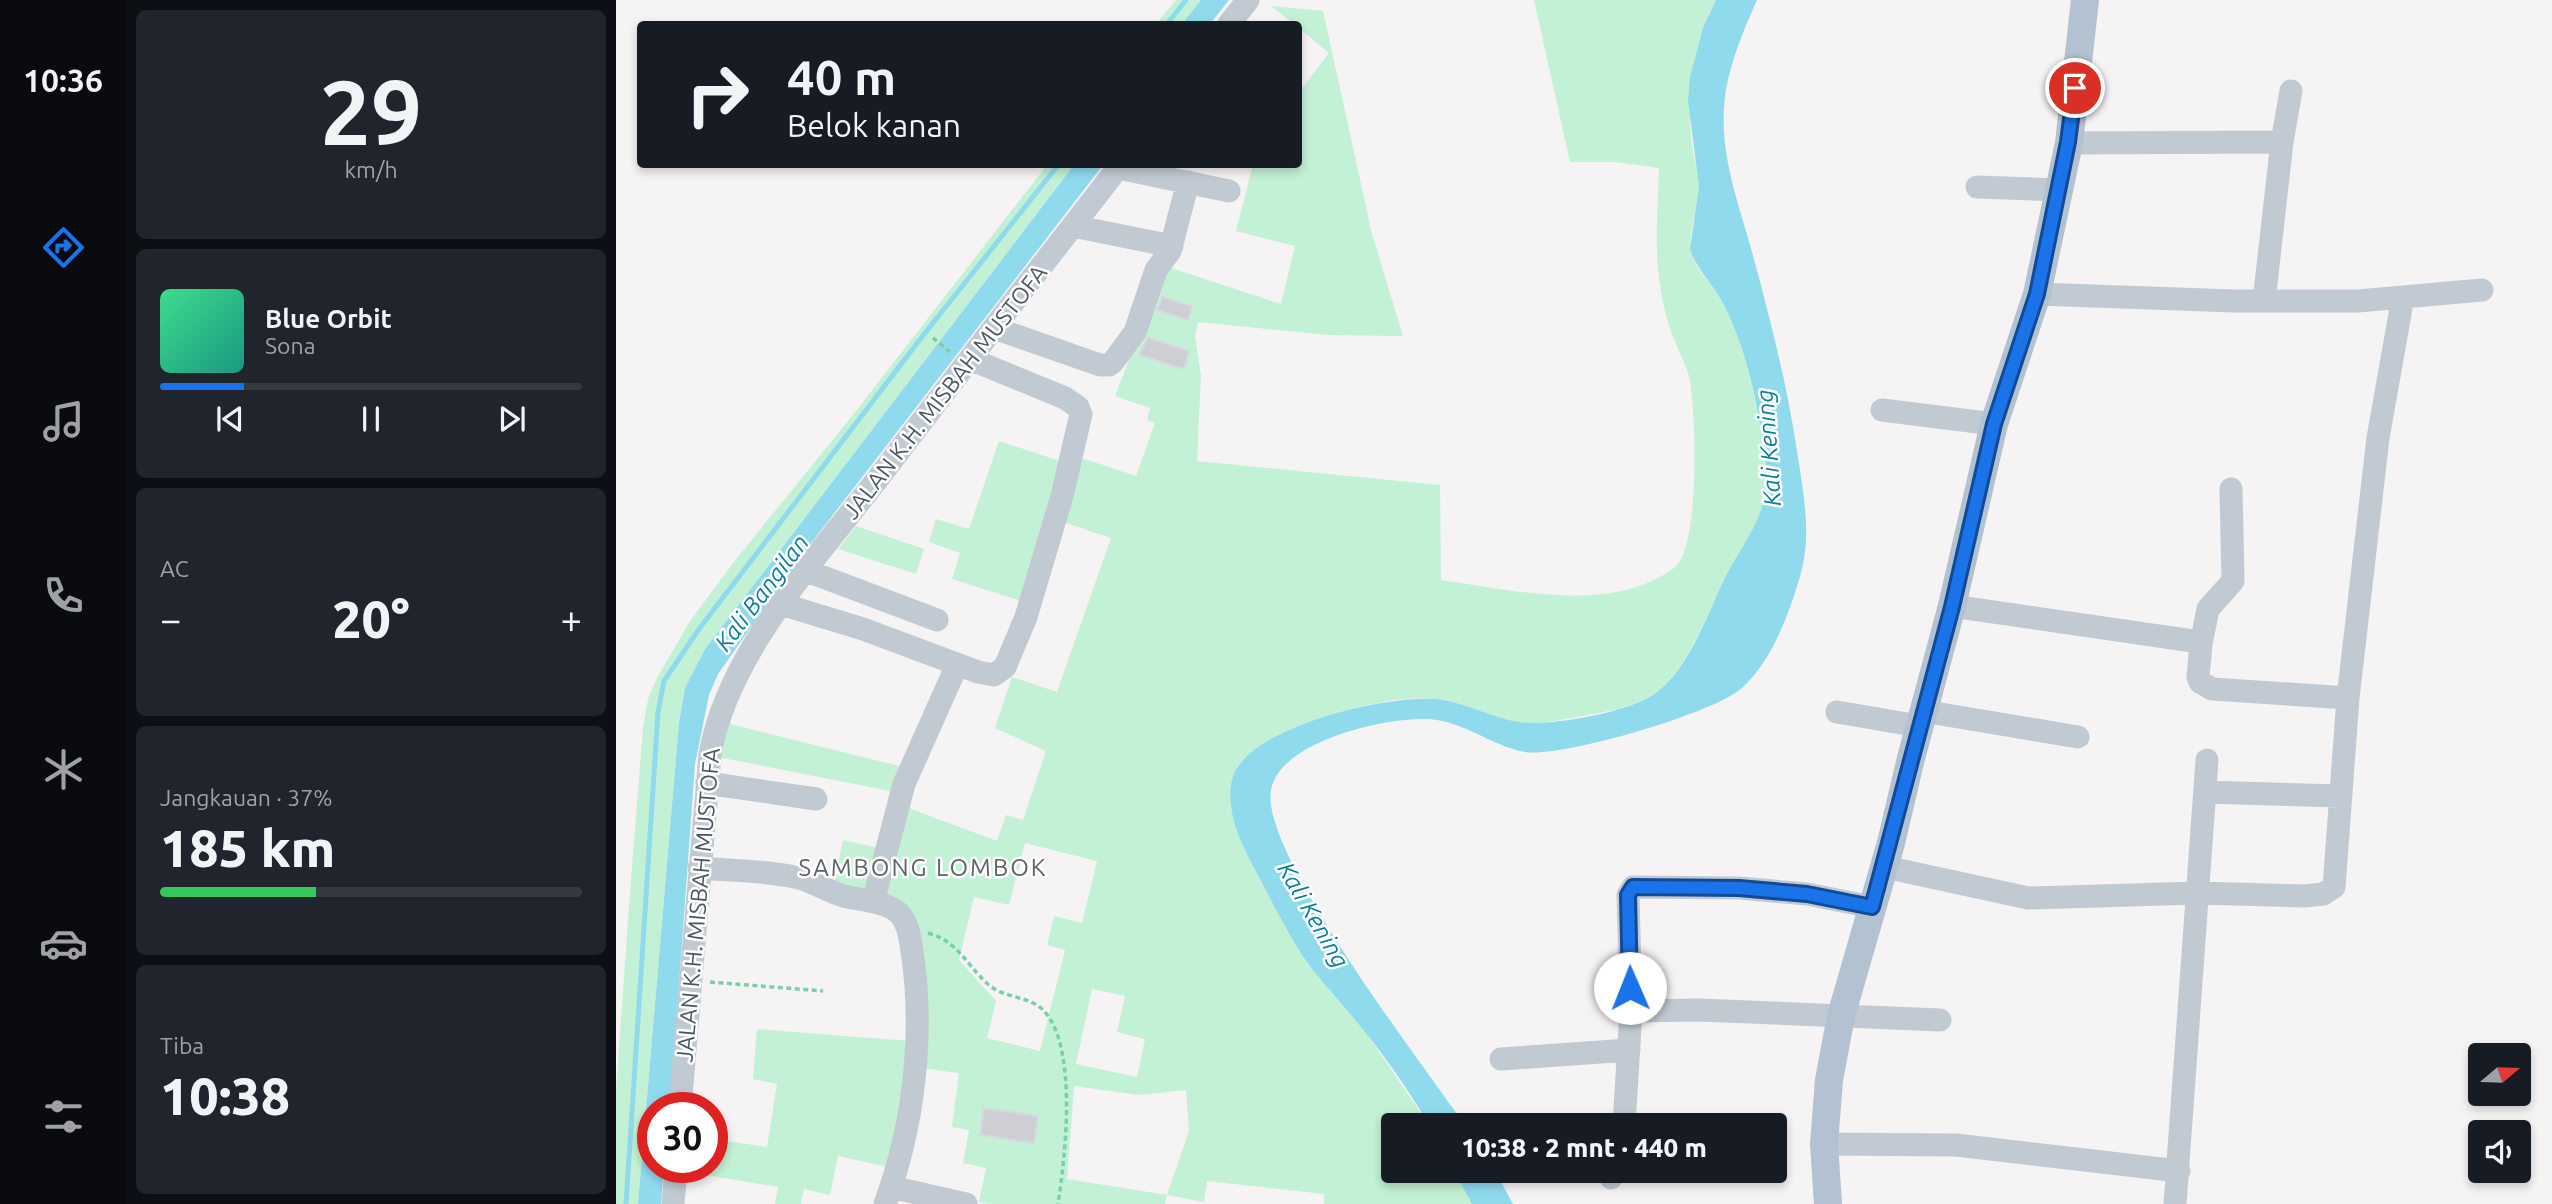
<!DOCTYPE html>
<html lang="id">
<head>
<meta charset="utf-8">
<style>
	body { margin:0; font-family:Ubuntu,sans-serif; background:#20242c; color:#f1f3f6; height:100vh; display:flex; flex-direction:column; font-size:26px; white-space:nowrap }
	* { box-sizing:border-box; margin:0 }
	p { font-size:23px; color:#9ea1a6 }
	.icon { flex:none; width:38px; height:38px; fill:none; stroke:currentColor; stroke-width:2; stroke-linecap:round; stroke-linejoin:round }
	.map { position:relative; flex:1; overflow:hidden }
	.drawer { display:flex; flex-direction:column; gap:10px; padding:10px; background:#0d0f14; width:490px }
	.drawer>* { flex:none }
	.top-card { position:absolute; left:21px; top:21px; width:665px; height:147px; border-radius:7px; box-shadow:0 4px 10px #0003; background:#171b24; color:#f1f3f6; overflow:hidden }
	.needle { width:46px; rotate:71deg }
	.fabs { position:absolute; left:1852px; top:1043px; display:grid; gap:14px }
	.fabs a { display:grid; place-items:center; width:63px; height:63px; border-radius:7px; background:#171b24; box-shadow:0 4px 10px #0003; font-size:35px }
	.speed { position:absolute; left:21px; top:1092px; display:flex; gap:14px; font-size:35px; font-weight:700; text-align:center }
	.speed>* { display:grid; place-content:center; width:91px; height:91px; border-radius:50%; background:#171b24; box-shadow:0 4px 10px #0003; line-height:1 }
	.speed .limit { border:10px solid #d22; background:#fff; color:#111 }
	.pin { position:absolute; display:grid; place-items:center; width:60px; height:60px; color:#fff; margin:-30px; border:4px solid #fff; border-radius:50%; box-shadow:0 2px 7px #0007 }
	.me { position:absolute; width:77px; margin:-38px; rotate:359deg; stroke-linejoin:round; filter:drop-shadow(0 0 5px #0008) }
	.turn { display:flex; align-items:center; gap:24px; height:147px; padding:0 35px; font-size:32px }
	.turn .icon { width:91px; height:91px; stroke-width:2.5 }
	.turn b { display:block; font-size:49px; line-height:60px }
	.big { font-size:52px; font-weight:800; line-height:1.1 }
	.drawer .tile { flex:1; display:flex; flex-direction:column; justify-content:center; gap:10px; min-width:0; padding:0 24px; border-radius:10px; background:#20242c }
	.drawer .dial { align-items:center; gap:0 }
	.dial b { font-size:91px; line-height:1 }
	.song { display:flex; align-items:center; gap:21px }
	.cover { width:84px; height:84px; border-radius:10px; background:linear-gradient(135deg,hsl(150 70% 55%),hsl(170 70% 35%)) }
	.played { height:7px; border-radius:4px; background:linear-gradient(90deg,#1a73e8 20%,#363941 20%) }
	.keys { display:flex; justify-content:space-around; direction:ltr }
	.heat { display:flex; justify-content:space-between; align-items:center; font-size:38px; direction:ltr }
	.charge { height:10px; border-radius:5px; background:linear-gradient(90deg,#34c759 37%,#363941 0) }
	.trip { position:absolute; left:765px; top:1113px; width:406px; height:70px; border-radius:7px; background:#171b24; box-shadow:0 4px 10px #0003; font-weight:800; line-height:70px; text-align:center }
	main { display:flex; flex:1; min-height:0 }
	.tab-bar { display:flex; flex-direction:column; width:126px; justify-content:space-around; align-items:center; background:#090b0e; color:#9ea1a6 }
	.tab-bar .icon { width:49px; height:49px }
	.tab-bar .selected { color:#1a73e8 }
	.tab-bar b { font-size:32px; color:#f1f3f6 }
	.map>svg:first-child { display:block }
</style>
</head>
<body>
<main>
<nav class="tab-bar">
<b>10:36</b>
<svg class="icon selected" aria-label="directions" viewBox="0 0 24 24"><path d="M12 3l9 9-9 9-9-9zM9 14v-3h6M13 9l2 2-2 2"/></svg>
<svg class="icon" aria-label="music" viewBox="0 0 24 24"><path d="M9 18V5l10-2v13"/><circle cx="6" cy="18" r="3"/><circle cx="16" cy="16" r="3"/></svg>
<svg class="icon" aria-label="phone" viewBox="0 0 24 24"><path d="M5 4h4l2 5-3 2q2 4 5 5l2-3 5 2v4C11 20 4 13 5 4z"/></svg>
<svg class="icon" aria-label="climate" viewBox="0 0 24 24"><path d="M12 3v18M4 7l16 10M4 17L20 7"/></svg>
<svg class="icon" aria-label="car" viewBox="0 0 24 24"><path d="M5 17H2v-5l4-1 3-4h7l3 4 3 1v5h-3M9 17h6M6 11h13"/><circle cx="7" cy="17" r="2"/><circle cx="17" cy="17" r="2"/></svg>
<svg class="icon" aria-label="filters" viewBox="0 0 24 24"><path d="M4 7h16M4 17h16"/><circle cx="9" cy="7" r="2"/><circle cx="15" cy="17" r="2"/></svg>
</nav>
<section class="drawer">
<div class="tile dial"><b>29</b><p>km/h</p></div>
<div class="tile">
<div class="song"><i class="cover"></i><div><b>Blue Orbit</b><p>Sona</p></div></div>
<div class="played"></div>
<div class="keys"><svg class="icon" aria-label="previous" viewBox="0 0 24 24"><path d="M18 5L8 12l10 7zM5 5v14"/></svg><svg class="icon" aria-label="pause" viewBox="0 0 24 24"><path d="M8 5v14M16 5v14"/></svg><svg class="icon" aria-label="next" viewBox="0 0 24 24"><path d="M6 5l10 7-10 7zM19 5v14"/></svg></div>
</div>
<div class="tile"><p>AC</p>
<div class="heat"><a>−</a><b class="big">20°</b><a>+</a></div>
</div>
<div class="tile"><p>Jangkauan · 37%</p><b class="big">185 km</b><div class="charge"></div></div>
<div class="tile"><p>Tiba</p><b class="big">10:38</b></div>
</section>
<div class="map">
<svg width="1936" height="1204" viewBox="0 0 1936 1204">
	<rect width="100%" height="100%" fill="#f5f3f3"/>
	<path fill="#c3f1d5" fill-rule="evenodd" d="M560 0H585L566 24H540Z
		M918 0H1100C1077 51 1069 88 1076 144 1078 160 1083 175 1083 191 1082 213 1070 234 1077 256 1082 274 1100 288 1109 306 1129 347 1147 422 1150 467 1152 524 1124 545 1102 593 1087 625 1066 678 1034 696 1014 708 988 712 966 716 944 720 922 725 901 722 873 717 848 701 820 699 778 695 731 709 692 724 666 735 641 744 621 766L693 965 749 1031 813 1125H777V1171H838L856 1204H708V1194L591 1181 588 1202 551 1195 549 1204H373L363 1202 370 1168 347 1163 353 1130 336 1127 343 1073 290 1066 272 1167 222 1156 214 1195 188 1189 185 1204H159L162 1187 48 1168 96 1167V1139L151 1147 161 1084 137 1079 141 1029 307 1042 297 921 218 884 227 840 276 851 290 807 381 841 390 815 407 820 430 751 379 728 396 677 441 692 495 538 435 518 408 602 336 579 344 553 313 542 320 519 353 529 383 441 459 466 463 457 520 476 539 423 531 420 534 408 499 396 549 266 665 304 679 246 620 231 637 165 682 164 683 92 713 53 683 28 682 24H678L655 6 707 11 756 234 787 336 712 335 582 322 579 336 585 376 581 461 824 485 825 580C897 590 994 615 1058 568 1085 548 1080 408 1073 376 1070 366 1065 356 1061 346 1052 326 1047 306 1044 285 1038 247 1042 206 1043 168L999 162H954ZM409 843 481 861 466 923 438 916 431 945 449 950 424 1051 371 1038 380 1001 343 960 358 897 393 905ZM476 989 509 996 501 1032 529 1039 521 1077 460 1064ZM458 1086 523 1095 570 1090 573 1131 551 1195 451 1179Z
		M431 165H458L89 649 69 688 63 723 22 1204H0V1090L15 879 27 728 32 699 41 678 74 621 121 558 240 411Z
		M240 526 308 549 300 574 222 549Z
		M110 723 287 767 279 792 102 757Z"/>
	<path fill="#90daee" d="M585 0H613L594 24H566Z
		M1100 0H1141C1126 34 1110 71 1108 109 1105 159 1123 204 1136 252 1154 318 1171 384 1181 451 1187 491 1196 533 1185 573 1174 611 1157 660 1126 688 1099 713 945 758 909 752 875 746 845 719 809 719 767 718 664 741 655 790 643 851 809 1068 849 1125H813C790 1085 760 1044 730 1009 717 993 703 979 691 962 673 936 659 907 644 879 632 856 617 830 615 804 613 791 615 775 623 765 652 724 770 695 818 699 852 701 882 723 916 723 948 723 1009 712 1035 696 1070 675 1090 618 1107 582 1130 535 1156 516 1149 457 1143 408 1131 352 1109 307 1099 286 1081 271 1074 249L1083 187 1072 101 1074 77 1087 28Z
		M458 165H487L186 555 102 674 93 695 79 764 54 1108H37V1167H48L45 1204H22L63 723 69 688 89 649Z
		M838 1171H879L897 1204H856Z"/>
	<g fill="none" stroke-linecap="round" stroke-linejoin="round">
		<path stroke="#90daee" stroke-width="5" d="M551 24 570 0
			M10 1204 42 712 48 681 83 629 302 342 443 164"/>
	</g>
	<path fill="#cdcfd5" stroke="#d7d9de" stroke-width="2" d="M546 297 576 306 572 320 541 310Z
		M532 338 573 351 568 369 523 355Z
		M368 1108 422 1116 418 1143 364 1135Z"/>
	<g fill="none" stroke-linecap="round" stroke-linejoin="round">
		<path stroke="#7ad0a6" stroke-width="3.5" stroke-dasharray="5 3.5" stroke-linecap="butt" d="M317 338 334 352
			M312 933C342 941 351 966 373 985 388 998 412 996 426 1009 463 1044 449 1159 442 1204
			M94 982 207 991"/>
		<path stroke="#c1cad2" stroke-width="23" d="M613 24 632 0
			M1666 142 1675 91
			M1453 143 1666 142 1648 301
			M502 168 613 191
			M1361 187 1443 190
			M457 226 556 246
			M1421 294 1618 301H1742L1866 290
			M378 328 484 365H493L497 362 519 332 540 270 554 251 572 182
			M1266 410 1378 424
			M191 571 321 620
			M165 604 247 629 362 672 378 675 389 667 410 617 446 496 465 414 462 407 449 398 354 359
			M1336 606 1577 641 1585 644 1582 677 1584 682 1596 689 1732 698
			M1585 644 1592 609 1617 581 1615 489
			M1307 711 1462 737
			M1221 712 1303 726
			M91 783 200 799
			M1589 792 1724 796
			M1269 867 1412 898 1582 893 1688 896 1707 894 1718 887 1732 698 1762 438 1787 297
			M83 868C114 871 147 870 178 877 196 880 210 891 228 896 244 900 265 901 279 910 294 920 294 942 297 958 308 1039 297 1128 269 1204
			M257 902 288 784 341 665
			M1256 907 1191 894 1123 888 1017 887 1012 895 1015 1011 1083 1010 1324 1020
			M885 1059 1013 1050
			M64 1108 94 755C111 651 208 550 270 468 348 366 426 265 505 164
			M1008 1125 1015 1011
			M1208 1144 1340 1145 1563 1171
			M995 1178 997 1171
			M275 1187 350 1204
			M57 1204 60 1167
			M1559 1204 1591 760"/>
		<path stroke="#b3c2d1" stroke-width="28" d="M1212 1204 1208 1144 1213 1080 1225 1016 1275 843 1295 758 1336 606 1378 424 1421 294 1453 143 1469 0"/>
	</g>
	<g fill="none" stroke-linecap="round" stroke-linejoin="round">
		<g stroke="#114b97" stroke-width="18">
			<path id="route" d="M1014 988 1012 895 1017 887 1123 888 1191 894 1256 907 1336 607 1378 424 1421 294 1452 142 1459 88"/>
		</g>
		<use href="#route" stroke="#1a73e8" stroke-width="12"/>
	</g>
	<g text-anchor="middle" stroke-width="5" stroke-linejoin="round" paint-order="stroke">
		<g font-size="23" fill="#4a5661" stroke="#fff">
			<text transform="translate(329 392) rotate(-52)" y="8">JALAN K.H. MISBAH MUSTOFA</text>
			<text transform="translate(82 905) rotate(-85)" y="8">JALAN K.H. MISBAH MUSTOFA</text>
		</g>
		<g font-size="24" font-style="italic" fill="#0c7c9b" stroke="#fff">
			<text transform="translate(1153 448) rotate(-94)" y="8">Kali Kening</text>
			<text transform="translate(146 593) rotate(-53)" y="8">Kali Bangilan</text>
			<text transform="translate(697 915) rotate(60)" y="8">Kali Kening</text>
		</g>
		<g font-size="24" letter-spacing="2" fill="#5f6368" stroke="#fff">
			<text x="307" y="876">SAMBONG LOMBOK</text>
		</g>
	</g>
</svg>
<div class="fabs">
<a><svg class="needle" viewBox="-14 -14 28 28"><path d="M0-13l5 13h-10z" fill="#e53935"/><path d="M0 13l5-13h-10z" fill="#9ea1a6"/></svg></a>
<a><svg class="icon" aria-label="sound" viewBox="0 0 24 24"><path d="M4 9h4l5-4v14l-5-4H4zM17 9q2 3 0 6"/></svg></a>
</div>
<div class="speed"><div class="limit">30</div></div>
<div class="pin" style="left:1459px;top:88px;background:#d93025"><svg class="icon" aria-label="arrive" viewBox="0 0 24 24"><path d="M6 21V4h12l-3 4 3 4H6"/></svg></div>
<svg class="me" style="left:1014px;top:988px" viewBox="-20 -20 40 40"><circle r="19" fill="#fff"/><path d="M0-13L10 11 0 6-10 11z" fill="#1a73e8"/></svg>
<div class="trip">10:38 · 2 mnt · 440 m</div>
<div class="top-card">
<div class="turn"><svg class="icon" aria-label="right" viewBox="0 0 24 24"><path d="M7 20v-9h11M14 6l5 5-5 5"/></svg><div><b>40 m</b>Belok kanan</div></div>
</div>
</div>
</main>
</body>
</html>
